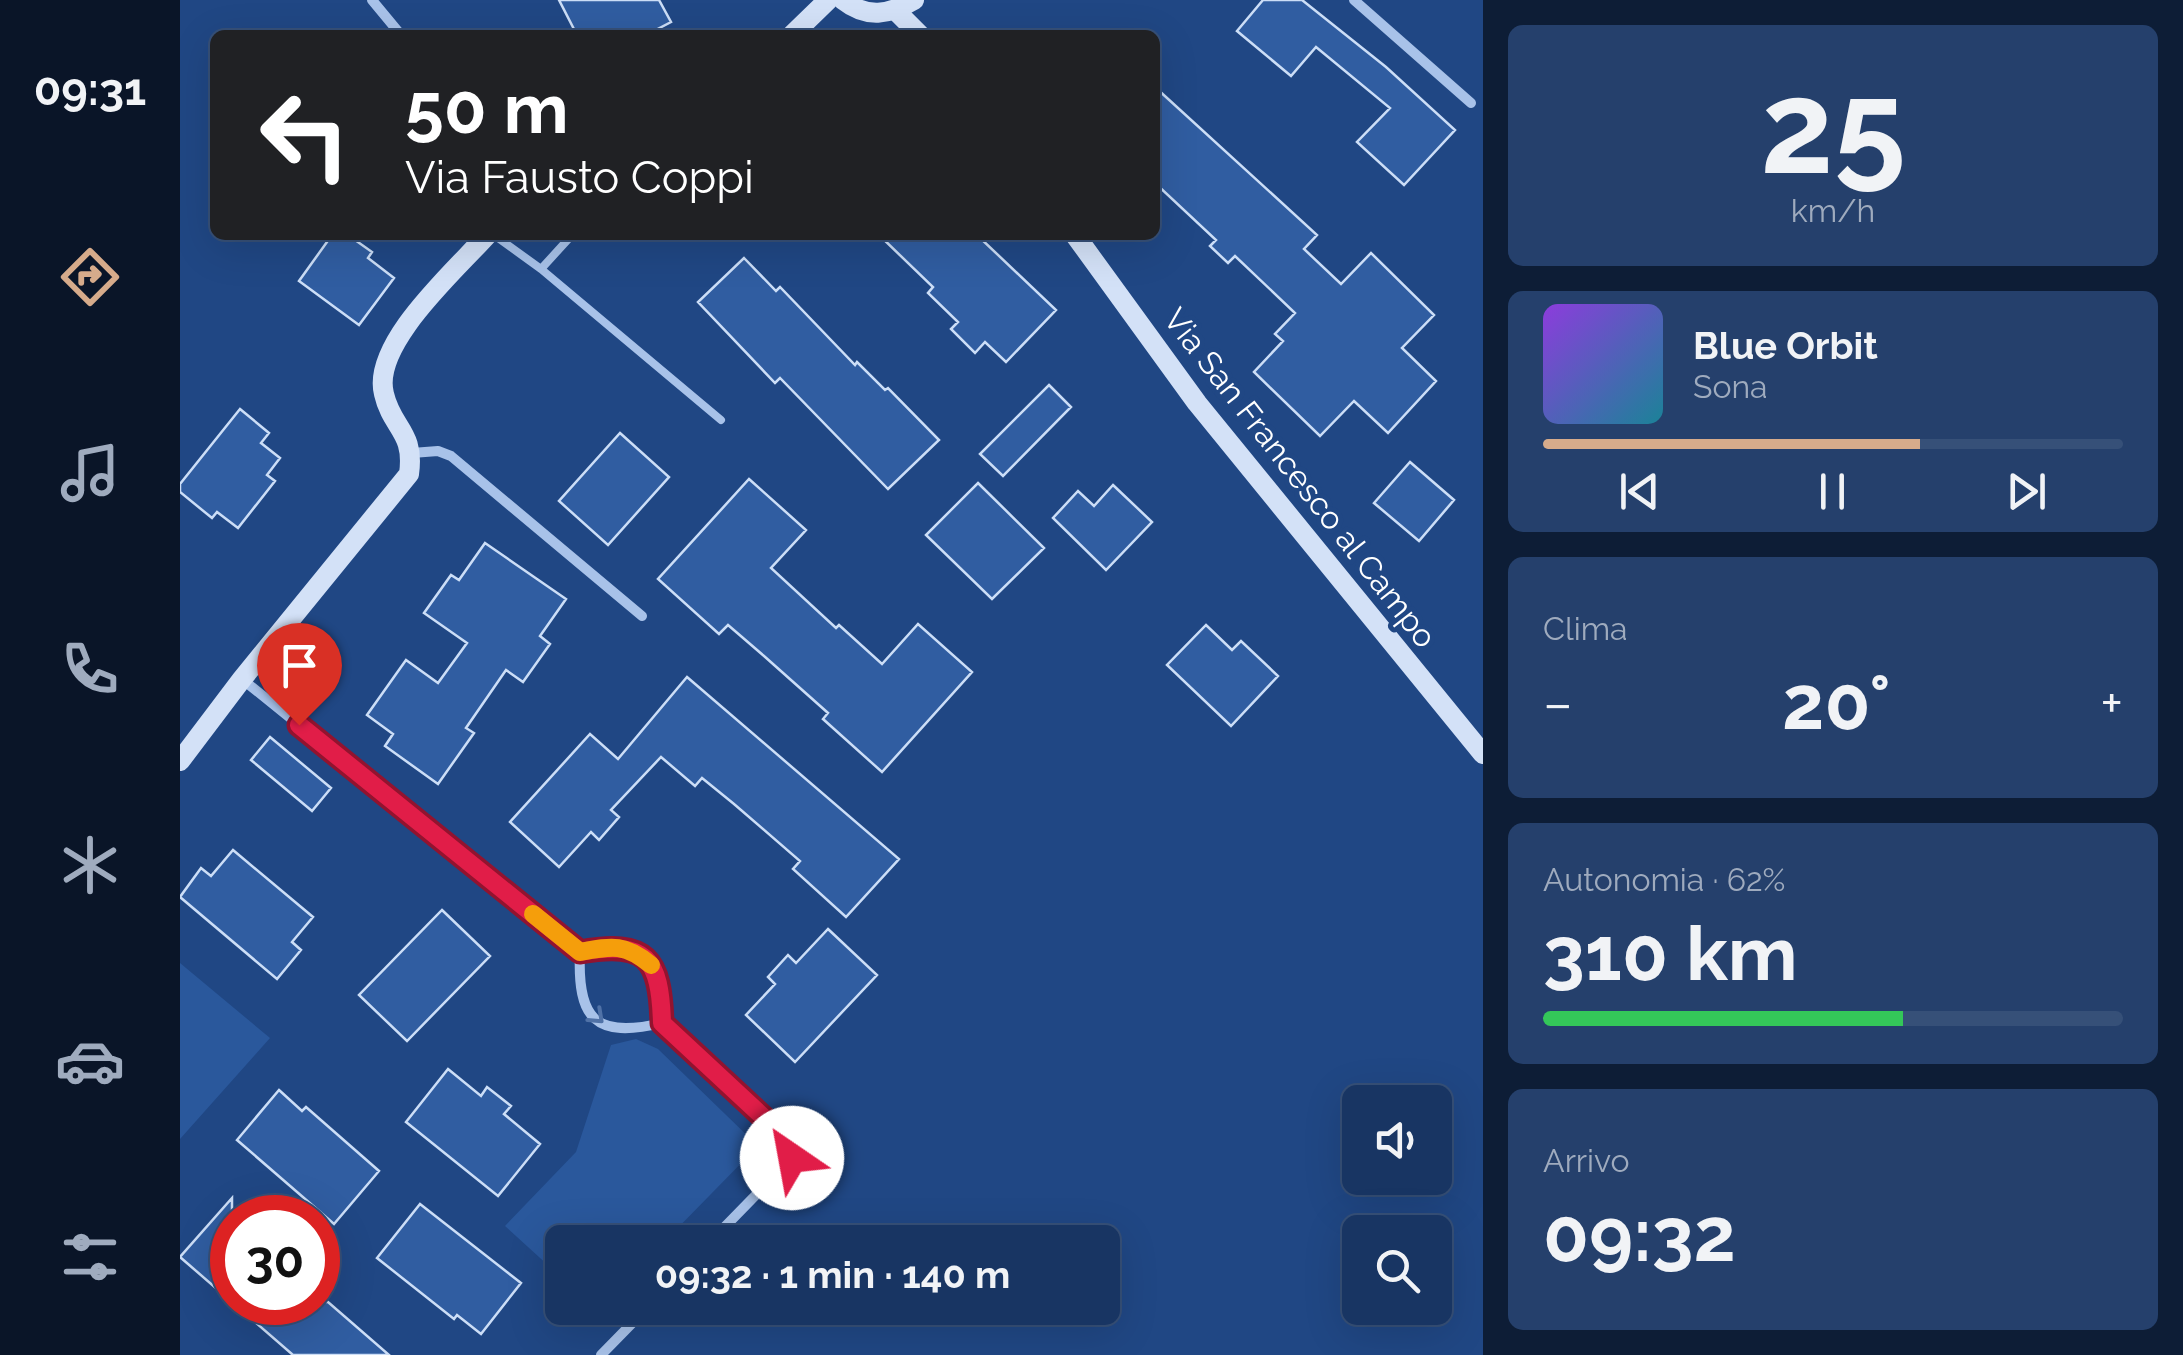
<!DOCTYPE html>
<html lang="it">
<head>
<meta charset="utf-8">
<style>
	body { margin:0; font-family:Raleway,sans-serif; background:#25406c; color:#f1f3f6; height:100vh; display:flex; flex-direction:column; font-size:38px; white-space:nowrap }
	* { box-sizing:border-box; margin:0 }
	p { font-size:32px; color:#9fabbe }
	.icon { flex:none; width:55px; height:55px; fill:none; stroke:currentColor; stroke-width:2; stroke-linecap:round; stroke-linejoin:round }
	.map { position:relative; flex:1; overflow:hidden }
	.panel { display:flex; flex-direction:column; gap:25px; padding:25px; background:#0d1d36; width:700px }
	.panel>* { flex:none }
	.banner { position:absolute; left:30px; top:30px; width:950px; height:210px; border-radius:15px; box-shadow:0 10px 40px #0002,0 0 0 2px #365078; background:#202124; color:#fff; overflow:hidden }
	.buttons { position:absolute; left:1162px; top:1085px; display:grid; gap:20px }
	.buttons a { display:grid; place-items:center; width:110px; height:110px; border-radius:15px; background:#183563; box-shadow:0 10px 40px #0002,0 0 0 2px #365078; font-size:50px }
	.speed { position:absolute; left:30px; top:1195px; display:flex; gap:20px; font-size:50px; font-weight:700; text-align:center }
	.speed>* { display:grid; place-content:center; width:130px; height:130px; border-radius:50%; background:#183563; box-shadow:0 10px 40px #0002,0 0 0 2px #365078; line-height:1 }
	.speed .limit { border:15px solid #d22; background:#fff; color:#111 }
	.pin { position:absolute; display:grid; place-items:center; width:85px; height:85px; color:#fff; margin:-102px -42px; border-radius:50% 50% 50% 0; rotate:-45deg; box-shadow:0 0 10px #0007 }
	.pin .icon { rotate:45deg }
	.me { position:absolute; width:110px; margin:-55px; rotate:327deg; stroke-linejoin:round; filter:drop-shadow(0 0 8px #0008) }
	.turn { display:flex; align-items:center; gap:35px; height:210px; padding:0 30px; font-size:45px }
	.turn .icon { width:130px; height:130px; stroke-width:2.5 }
	.turn b { display:block; font-size:70px; line-height:85px }
	.big { font-size:75px; font-weight:700; line-height:1.1 }
	.panel .card { flex:1; display:flex; flex-direction:column; justify-content:center; gap:15px; min-width:0; padding:0 35px; border-radius:15px; background:#25406c }
	.panel .dial { align-items:center; gap:0 }
	.dial b { font-size:130px; line-height:1 }
	.song { display:flex; align-items:center; gap:30px }
	.cover { width:120px; height:120px; border-radius:15px; background:linear-gradient(135deg,hsl(270 70% 55%),hsl(190 70% 35%)) }
	.played { height:10px; border-radius:5px; background:linear-gradient(90deg,#d6ab8b 65%,#365078 65%) }
	.keys { display:flex; justify-content:space-around; direction:ltr }
	.heat { display:flex; justify-content:space-between; align-items:center; font-size:55px; direction:ltr }
	.charge { height:15px; border-radius:8px; background:linear-gradient(90deg,#34c759 62%,#365078 0) }
	.trip { position:absolute; left:365px; top:1225px; width:575px; height:100px; border-radius:15px; background:#183563; box-shadow:0 10px 40px #0002,0 0 0 2px #365078; font-weight:700; line-height:100px; text-align:center }
	main { display:flex; flex:1; min-height:0 }
	.tab-bar { display:flex; flex-direction:column; width:180px; justify-content:space-around; align-items:center; background:#0a1528; color:#9fabbe }
	.tab-bar .icon { width:70px; height:70px }
	.tab-bar .current { color:#d6ab8b }
	.tab-bar b { font-size:45px; color:#f1f3f6 }
	.map>svg:first-child { display:block }
</style>
</head>
<body>
<main>
<nav class="tab-bar">
<b>09:31</b>
<svg class="icon current" aria-label="directions" viewBox="0 0 24 24"><path d="M12 3l9 9-9 9-9-9zM9 14v-3h6M13 9l2 2-2 2"/></svg>
<svg class="icon" aria-label="music" viewBox="0 0 24 24"><path d="M9 18V5l10-2v13"/><circle cx="6" cy="18" r="3"/><circle cx="16" cy="16" r="3"/></svg>
<svg class="icon" aria-label="phone" viewBox="0 0 24 24"><path d="M5 4h4l2 5-3 2q2 4 5 5l2-3 5 2v4C11 20 4 13 5 4z"/></svg>
<svg class="icon" aria-label="climate" viewBox="0 0 24 24"><path d="M12 3v18M4 7l16 10M4 17L20 7"/></svg>
<svg class="icon" aria-label="car" viewBox="0 0 24 24"><path d="M5 17H2v-5l4-1 3-4h7l3 4 3 1v5h-3M9 17h6M6 11h13"/><circle cx="7" cy="17" r="2"/><circle cx="17" cy="17" r="2"/></svg>
<svg class="icon" aria-label="filters" viewBox="0 0 24 24"><path d="M4 7h16M4 17h16"/><circle cx="9" cy="7" r="2"/><circle cx="15" cy="17" r="2"/></svg>
</nav>
<div class="map">
<svg width="1303" height="1355" viewBox="0 0 1303 1355">
	<rect width="100%" height="100%" fill="#204784"/>
	<path fill="#2a589c" d="M0 963 90 1038 0 1139Z
		M456 1039 478 1049 578 1146 484 1242H382V1278L325 1226 396 1152 431 1045Z"/>
	<path fill="#305da1" stroke="#ccdef7" stroke-width="2.5" d="M379 0H479L491 22 466 35H397Z
		M1083 0H1122L1206 67 1275 130 1224 185 1177 142 1210 108 1136 47 1111 76 1057 31Z
		M975 87 1137 235 1124 249 1161 284 1191 253 1254 315 1222 348 1256 381 1208 433 1174 401 1140 436 1074 372 1103 341 1095 334 1115 313 1055 256 1048 263 1030 246 1036 240 975 183Z
		M152 235H168L192 252 188 258 214 278 179 325 119 281Z
		M699 235H797L876 310 826 362 805 342 795 353 771 329 778 322 748 293 753 287Z
		M564 258 596 291 600 287 675 365 677 362 705 390 708 388 759 440 708 489 600 378 595 383 518 302Z
		M869 385 891 407 823 476 800 454Z
		M60 409 89 433 81 443 100 458 87 475 95 481 58 528 37 512 32 518 0 492V484Z
		M440 433 489 477 428 545 379 501Z
		M1230 462 1274 500 1239 541 1194 503Z
		M569 479 626 530 591 568 656 628 659 625 702 664 738 624 792 672 702 772 643 719 648 713 584 656 548 625 539 634 478 579Z
		M798 483 864 548 812 599 746 535Z
		M933 485 972 522 926 570 873 518 898 491 914 506Z
		M305 543 386 599 360 636 370 644 343 682 326 670 286 728 294 733 258 784 205 746 213 734 187 715 226 660 258 683 287 643 244 613 271 575 279 580Z
		M1026 625 1052 650 1061 641 1098 676 1051 726 987 665Z
		M507 677 719 859 666 917 613 869 620 861 554 804 522 778 515 786 481 757 431 810 439 817 419 840 411 832 379 867 330 822 410 734 438 759Z
		M90 737 151 788 132 811 71 760Z
		M53 850 133 917 112 942 121 950 97 979 0 897 21 868 31 876Z
		M262 910 310 956 227 1041 179 995Z
		M648 929 697 975 615 1062 566 1015 595 984 588 977 608 955 616 963Z
		M268 1069 301 1096 307 1087 331 1106 324 1114 360 1144 318 1196 226 1122Z
		M99 1090 122 1111 126 1107 199 1171 154 1224 57 1140Z
		M52 1198V1302H148L209 1355H113L0 1257Z
		M240 1204 341 1283 301 1334 277 1315 274 1319 197 1258Z"/>
	<g fill="none" stroke-linecap="round" stroke-linejoin="round">
		<path stroke="#a8c2e9" stroke-width="8" d="M314 235 361 269 541 420
			M361 269 392 235"/>
		<path stroke="#a8c2e9" stroke-width="10" d="M192 0 221 35
			M1174 0 1291 103
			M232 453 258 451 271 456 462 616
			M62 679 400 952
			M400 952C467 940 480 959 482 1023L610 1142 612 1158 530 1242
			M400 952C397 1019 415 1039 482 1023
			M421 1355 467 1308"/>
		<path stroke="#d3e1f7" stroke-width="20" d="M663 0C687 19 709 15 734 0
			M716 11 740 35
			M612 35 648 0
			M895 235 1017 403 1303 754
			M0 761 62 679 229 474C235 431 212 429 204 394 191 344 276 270 307 235"/>
	</g>
	<defs><path id="oneway-chevron" d="M-2-3.5L2.5 0L-2 3.5" fill="none" stroke-width="1.6" stroke-linecap="round" stroke-linejoin="round" transform="scale(2.5)"/></defs>
	<use stroke="#5072a7" href="#oneway-chevron" transform="translate(417 1017) rotate(43)"/>
	<g fill="none" stroke-linecap="round" stroke-linejoin="round">
		<g stroke="#92132f" stroke-width="25">
			<path id="route" d="M119 725 400 952C467 940 480 958 482 1023L610 1142 612 1158"/>
		</g>
		<use href="#route" stroke="#e11d48" stroke-width="18"/>
		<path stroke="#f59e0b" stroke-width="18" d="M353 914 400 952C432 946 445 943 471 965"/>
	</g>
	<g text-anchor="middle" stroke-width="10" stroke-linejoin="round" paint-order="stroke">
		<g font-size="32" fill="#fff" stroke="#204784">
			<text transform="translate(1120 478) rotate(52)" y="11">Via San Francesco al Campo</text>
		</g>
	</g>
</svg>
<div class="buttons">
<a><svg class="icon" aria-label="sound" viewBox="0 0 24 24"><path d="M4 9h4l5-4v14l-5-4H4zM17 9q2 3 0 6"/></svg></a>
<a><svg class="icon" aria-label="search" viewBox="0 0 24 24"><circle cx="10" cy="10" r="6"/><path d="M15 15l6 6"/></svg></a>
</div>
<div class="speed"><div class="limit">30</div></div>
<div class="pin" style="left:119px;top:725px;background:#d93025"><svg class="icon" aria-label="arrive" viewBox="0 0 24 24"><path d="M6 21V4h12l-3 4 3 4H6"/></svg></div>
<svg class="me" style="left:612px;top:1158px" viewBox="-20 -20 40 40"><circle r="19" fill="#fff"/><path d="M0-13L10 11 0 6-10 11z" fill="#e11d48"/></svg>
<div class="trip">09:32 · 1 min · 140 m</div>
<div class="banner">
<div class="turn"><svg class="icon" aria-label="left" viewBox="0 0 24 24"><path d="M17 20v-9H6M10 6l-5 5 5 5"/></svg><div><b>50 m</b>Via Fausto Coppi</div></div>
</div>
</div>
<section class="panel">
<div class="card dial"><b>25</b><p>km/h</p></div>
<div class="card">
<div class="song"><i class="cover"></i><div><b>Blue Orbit</b><p>Sona</p></div></div>
<div class="played"></div>
<div class="keys"><svg class="icon" aria-label="previous" viewBox="0 0 24 24"><path d="M18 5L8 12l10 7zM5 5v14"/></svg><svg class="icon" aria-label="pause" viewBox="0 0 24 24"><path d="M8 5v14M16 5v14"/></svg><svg class="icon" aria-label="next" viewBox="0 0 24 24"><path d="M6 5l10 7-10 7zM19 5v14"/></svg></div>
</div>
<div class="card"><p>Clima</p>
<div class="heat"><a>−</a><b class="big">20°</b><a>+</a></div>
</div>
<div class="card"><p>Autonomia · 62%</p><b class="big">310 km</b><div class="charge"></div></div>
<div class="card"><p>Arrivo</p><b class="big">09:32</b></div>
</section>
</main>
</body>
</html>
